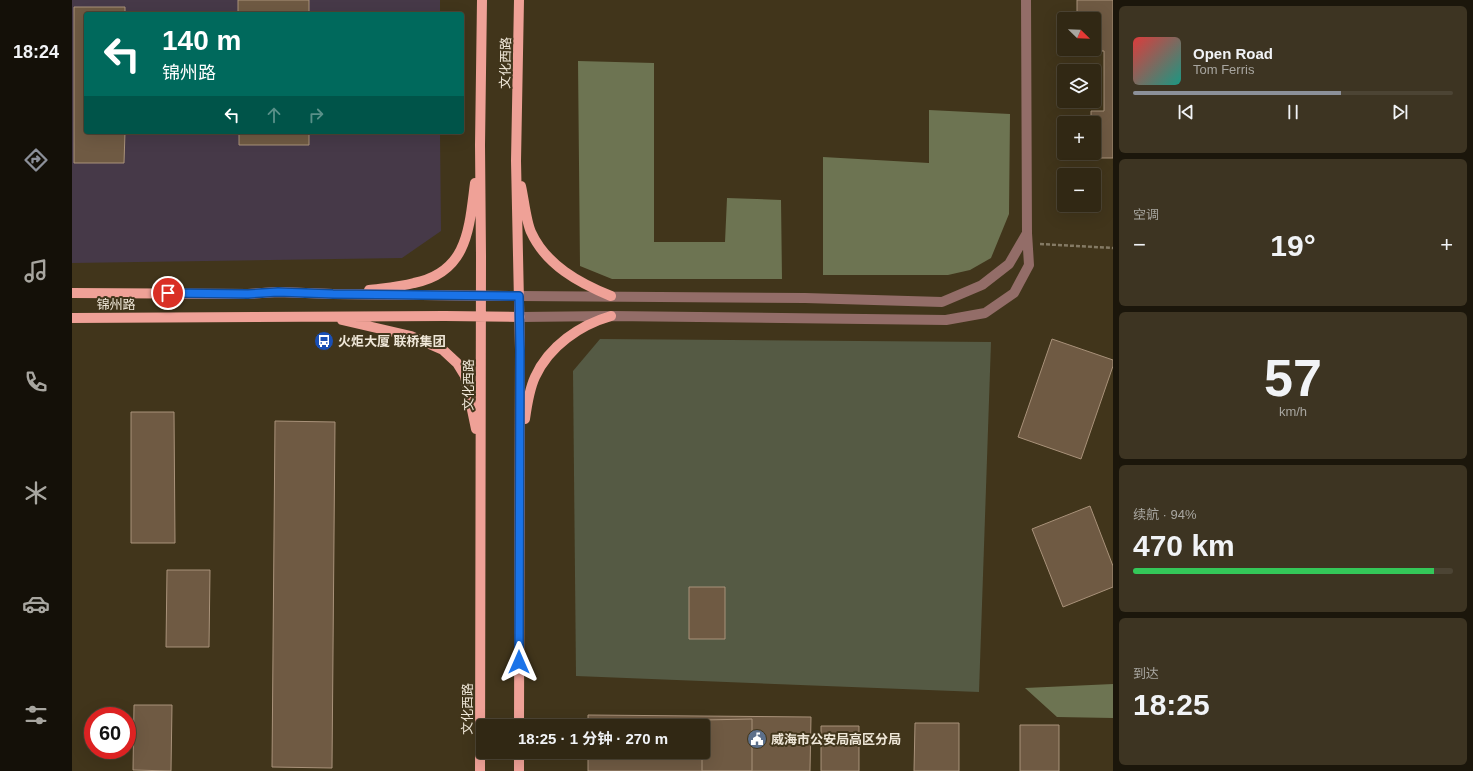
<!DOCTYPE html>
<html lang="zh">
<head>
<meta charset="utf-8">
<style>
	body { margin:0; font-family:Arial,"Noto Sans SC",sans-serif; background:#3d3422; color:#f1f3f6; height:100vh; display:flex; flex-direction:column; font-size:15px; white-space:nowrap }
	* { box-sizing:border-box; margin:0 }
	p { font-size:13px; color:#a8a6a0 }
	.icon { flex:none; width:22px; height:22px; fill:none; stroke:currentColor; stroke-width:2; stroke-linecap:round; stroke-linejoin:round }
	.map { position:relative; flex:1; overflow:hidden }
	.drawer { display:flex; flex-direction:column; gap:6px; padding:6px; background:#1b160b; width:360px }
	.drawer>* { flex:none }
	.hud { position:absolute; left:12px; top:12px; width:380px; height:122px; border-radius:4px; box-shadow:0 4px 16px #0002,0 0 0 1px #4c4434; background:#00695c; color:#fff; overflow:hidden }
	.needle { width:26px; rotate:113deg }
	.buttons { position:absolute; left:985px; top:12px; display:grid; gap:8px }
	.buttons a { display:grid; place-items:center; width:44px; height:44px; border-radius:4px; background:#312814; box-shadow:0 4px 16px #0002,0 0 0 1px #4c4434; font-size:20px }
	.speed { position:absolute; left:12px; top:707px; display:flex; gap:8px; font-size:20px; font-weight:700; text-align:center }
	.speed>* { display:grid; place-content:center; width:52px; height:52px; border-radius:50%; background:#312814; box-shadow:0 4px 16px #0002,0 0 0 1px #4c4434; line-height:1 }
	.speed .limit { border:6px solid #d22; background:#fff; color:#111 }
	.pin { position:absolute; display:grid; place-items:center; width:34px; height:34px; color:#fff; margin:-17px; border:2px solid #fff; border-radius:50%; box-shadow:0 1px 4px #0007 }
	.me { position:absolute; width:44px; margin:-22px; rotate:0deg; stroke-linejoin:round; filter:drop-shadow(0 0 3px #0008) }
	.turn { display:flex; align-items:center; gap:14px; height:84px; padding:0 12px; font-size:18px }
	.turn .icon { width:52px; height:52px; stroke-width:2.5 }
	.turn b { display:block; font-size:28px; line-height:34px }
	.lanes { display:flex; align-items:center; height:38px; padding:0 12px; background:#0003; justify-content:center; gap:20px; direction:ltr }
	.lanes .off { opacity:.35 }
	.big { font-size:30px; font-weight:700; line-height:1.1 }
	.drawer .card { flex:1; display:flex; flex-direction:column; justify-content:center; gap:6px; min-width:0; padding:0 14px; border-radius:6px; background:#3d3422 }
	.drawer .dial { align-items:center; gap:0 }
	.dial b { font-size:52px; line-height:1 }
	.song { display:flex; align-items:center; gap:12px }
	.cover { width:48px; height:48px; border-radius:6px; background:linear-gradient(135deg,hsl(0 70% 55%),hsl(170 70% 35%)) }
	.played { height:4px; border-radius:2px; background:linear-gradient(90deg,#8c9099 65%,#4c4434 65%) }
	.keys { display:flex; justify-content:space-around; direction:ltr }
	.heat { display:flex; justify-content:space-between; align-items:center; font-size:22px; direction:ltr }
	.charge { height:6px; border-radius:3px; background:linear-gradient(90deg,#34c759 94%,#4c4434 0) }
	.trip { position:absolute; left:404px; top:719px; width:234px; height:40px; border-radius:4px; background:#312814; box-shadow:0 4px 16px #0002,0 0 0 1px #4c4434; font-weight:700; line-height:40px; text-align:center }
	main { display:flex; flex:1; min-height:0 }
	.tabs { display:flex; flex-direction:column; width:72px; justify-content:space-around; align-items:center; background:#141008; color:#a8a6a0 }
	.tabs .icon { width:28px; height:28px }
	.tabs .active { color:#8c9099 }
	.tabs b { font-size:18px; color:#f1f3f6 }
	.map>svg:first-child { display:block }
</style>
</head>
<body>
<main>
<nav class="tabs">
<b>18:24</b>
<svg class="icon active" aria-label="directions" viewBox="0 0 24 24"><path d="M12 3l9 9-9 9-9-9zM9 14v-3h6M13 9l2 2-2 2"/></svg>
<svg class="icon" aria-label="music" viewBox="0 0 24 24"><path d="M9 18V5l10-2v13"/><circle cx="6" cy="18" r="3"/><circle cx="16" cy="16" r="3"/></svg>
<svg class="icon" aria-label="phone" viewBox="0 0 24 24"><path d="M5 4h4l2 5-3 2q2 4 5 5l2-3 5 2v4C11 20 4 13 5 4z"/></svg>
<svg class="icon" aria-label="climate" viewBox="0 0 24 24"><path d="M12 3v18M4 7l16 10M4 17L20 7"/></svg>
<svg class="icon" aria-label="car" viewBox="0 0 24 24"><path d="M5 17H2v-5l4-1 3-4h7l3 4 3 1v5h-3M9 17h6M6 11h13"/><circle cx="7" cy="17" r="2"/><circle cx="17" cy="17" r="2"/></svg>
<svg class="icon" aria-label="filters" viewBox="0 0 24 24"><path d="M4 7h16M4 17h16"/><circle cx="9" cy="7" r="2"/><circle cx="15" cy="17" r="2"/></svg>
</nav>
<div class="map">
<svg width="1041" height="771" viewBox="0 0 1041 771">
	<rect width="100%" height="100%" fill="#41351b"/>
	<path fill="#463948" d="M0 0H368V14H14V132H368L369 231 330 258 0 263Z"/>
	<path fill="#555a44" d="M528 339 919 342 907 692 504 676 501 371Z"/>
	<path fill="#6d7452" d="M506 61 582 63V242H653L655 198 709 200 710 279H540L508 266Z
		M857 110 938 114 937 214 919 258 898 270 876 275H751V157L857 163Z
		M1041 684V718L985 717 953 688Z"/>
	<path fill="#6f5a43" stroke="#a9927a" d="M166 0H237V14H166Z
		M1005 0H1041V158H1018V153H1022V123H1019V111H1032V51H1005V49H1022V19H1005Z
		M2 7H53V14H14V132H53L52 163H2Z
		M167 132H237V145H167Z
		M980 339 1041 360V366L1009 459 946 437Z
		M59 412H102L103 543H59Z
		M203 421 263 422 260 768 200 767Z
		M1018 506 1041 566V587L991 607 960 529Z
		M95 570H138L137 647H94Z
		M617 587H653V639H617Z
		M62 705H100L99 771 61 770Z
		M516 715 739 717 738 771H516V752H631V726H516Z
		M680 719V771H630V752H631L630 720Z
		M843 723H887V771H842Z
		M948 725H987V771H948Z
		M749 726H787V771H749Z"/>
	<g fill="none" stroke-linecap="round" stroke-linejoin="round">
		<path stroke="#847a64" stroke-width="2.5" stroke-dasharray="4 2" stroke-linecap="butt" d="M968 244 1041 248"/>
		<path stroke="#936d68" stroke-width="10" d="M447 296 733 298 870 302 910 285 937 264 955 233
			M448 317 539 316 874 320 913 313 942 293 957 265 955 233 954 0"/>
		<path stroke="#efa197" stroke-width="10" d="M449 186C452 199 454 221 459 232 474 265 507 283 539 296
			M297 290C312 288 327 287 342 283 396 272 397 229 403 183
			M0 293 176 294 206 292 261 294 447 296
			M0 318 373 316 448 317
			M270 320 339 336 371 350 385 363 393 376 404 429
			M453 419C455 405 457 390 463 377 477 346 508 325 539 316
			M447 726 448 349 444 161 447 0
			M408 771 409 256 408 145 410 0
			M447 771V752"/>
	</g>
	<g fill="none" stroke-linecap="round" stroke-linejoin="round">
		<g stroke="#114b97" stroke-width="10">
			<path id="route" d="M96 293 176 294 206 292 261 294 447 296 448 350 447 662"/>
		</g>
		<use href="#route" stroke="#1a73e8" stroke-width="7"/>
	</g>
	<defs>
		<g id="bus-disc" transform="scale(1)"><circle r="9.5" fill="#1a4fb4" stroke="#41351b"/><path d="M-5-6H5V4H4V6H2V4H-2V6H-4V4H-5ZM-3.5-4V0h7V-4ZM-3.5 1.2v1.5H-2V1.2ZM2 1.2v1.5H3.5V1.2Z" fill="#fff"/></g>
		<g id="civic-disc" transform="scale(1)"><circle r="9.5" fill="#5c6f8a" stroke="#41351b"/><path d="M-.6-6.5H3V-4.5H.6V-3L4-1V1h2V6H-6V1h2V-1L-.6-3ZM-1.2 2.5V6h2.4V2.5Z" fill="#fff"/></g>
	</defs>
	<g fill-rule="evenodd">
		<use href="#bus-disc" x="252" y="341"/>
		<use href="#civic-disc" x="685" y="739"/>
	</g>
	<g text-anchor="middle" stroke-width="4" stroke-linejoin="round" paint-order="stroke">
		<g font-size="13" fill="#efe7d8" stroke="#41351b">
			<text transform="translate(433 63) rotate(-89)" y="5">文化西路</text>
			<text x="44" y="309">锦州路</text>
			<text transform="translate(396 385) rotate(-90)" y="5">文化西路</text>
			<text transform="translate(395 709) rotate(-90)" y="5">文化西路</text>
		</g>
		<g font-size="13" font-weight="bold" fill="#efe7d8" stroke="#41351b" text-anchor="start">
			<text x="266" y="346">火炬大厦 联桥集团</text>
			<text x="699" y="744">威海市公安局高区分局</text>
		</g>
	</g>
</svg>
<div class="buttons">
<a><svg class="needle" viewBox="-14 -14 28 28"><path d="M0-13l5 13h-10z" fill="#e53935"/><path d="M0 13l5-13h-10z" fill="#a8a6a0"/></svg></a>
<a><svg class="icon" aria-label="layers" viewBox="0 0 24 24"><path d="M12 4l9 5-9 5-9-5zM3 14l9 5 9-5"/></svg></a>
<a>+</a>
<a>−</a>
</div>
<div class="speed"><div class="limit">60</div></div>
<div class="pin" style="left:96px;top:293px;background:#d93025"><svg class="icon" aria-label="arrive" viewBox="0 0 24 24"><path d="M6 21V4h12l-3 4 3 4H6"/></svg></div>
<svg class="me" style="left:447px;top:662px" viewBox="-20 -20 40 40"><path d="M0-17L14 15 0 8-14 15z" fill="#1a73e8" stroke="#fff" stroke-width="4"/></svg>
<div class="trip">18:25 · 1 分钟 · 270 m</div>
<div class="hud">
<div class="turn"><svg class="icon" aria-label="left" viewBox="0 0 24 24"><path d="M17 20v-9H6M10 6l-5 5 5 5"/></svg><div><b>140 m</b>锦州路</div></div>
<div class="lanes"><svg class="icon" aria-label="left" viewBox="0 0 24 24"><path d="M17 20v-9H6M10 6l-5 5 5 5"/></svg><svg class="icon off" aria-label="ahead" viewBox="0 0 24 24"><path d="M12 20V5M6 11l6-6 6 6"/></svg><svg class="icon off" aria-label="right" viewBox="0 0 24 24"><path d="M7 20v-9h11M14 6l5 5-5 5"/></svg></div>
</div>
</div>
<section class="drawer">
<div class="card">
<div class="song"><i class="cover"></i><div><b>Open Road</b><p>Tom Ferris</p></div></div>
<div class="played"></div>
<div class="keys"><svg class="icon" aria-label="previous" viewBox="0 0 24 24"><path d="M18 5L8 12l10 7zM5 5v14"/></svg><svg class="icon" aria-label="pause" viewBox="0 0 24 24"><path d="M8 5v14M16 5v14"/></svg><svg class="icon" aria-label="next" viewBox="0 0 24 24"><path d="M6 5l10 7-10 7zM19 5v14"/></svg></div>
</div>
<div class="card"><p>空调</p>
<div class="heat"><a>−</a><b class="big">19°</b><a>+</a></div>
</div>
<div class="card dial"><b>57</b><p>km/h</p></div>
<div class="card"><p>续航 · 94%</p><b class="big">470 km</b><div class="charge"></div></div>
<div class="card"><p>到达</p><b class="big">18:25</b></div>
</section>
</main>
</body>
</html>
